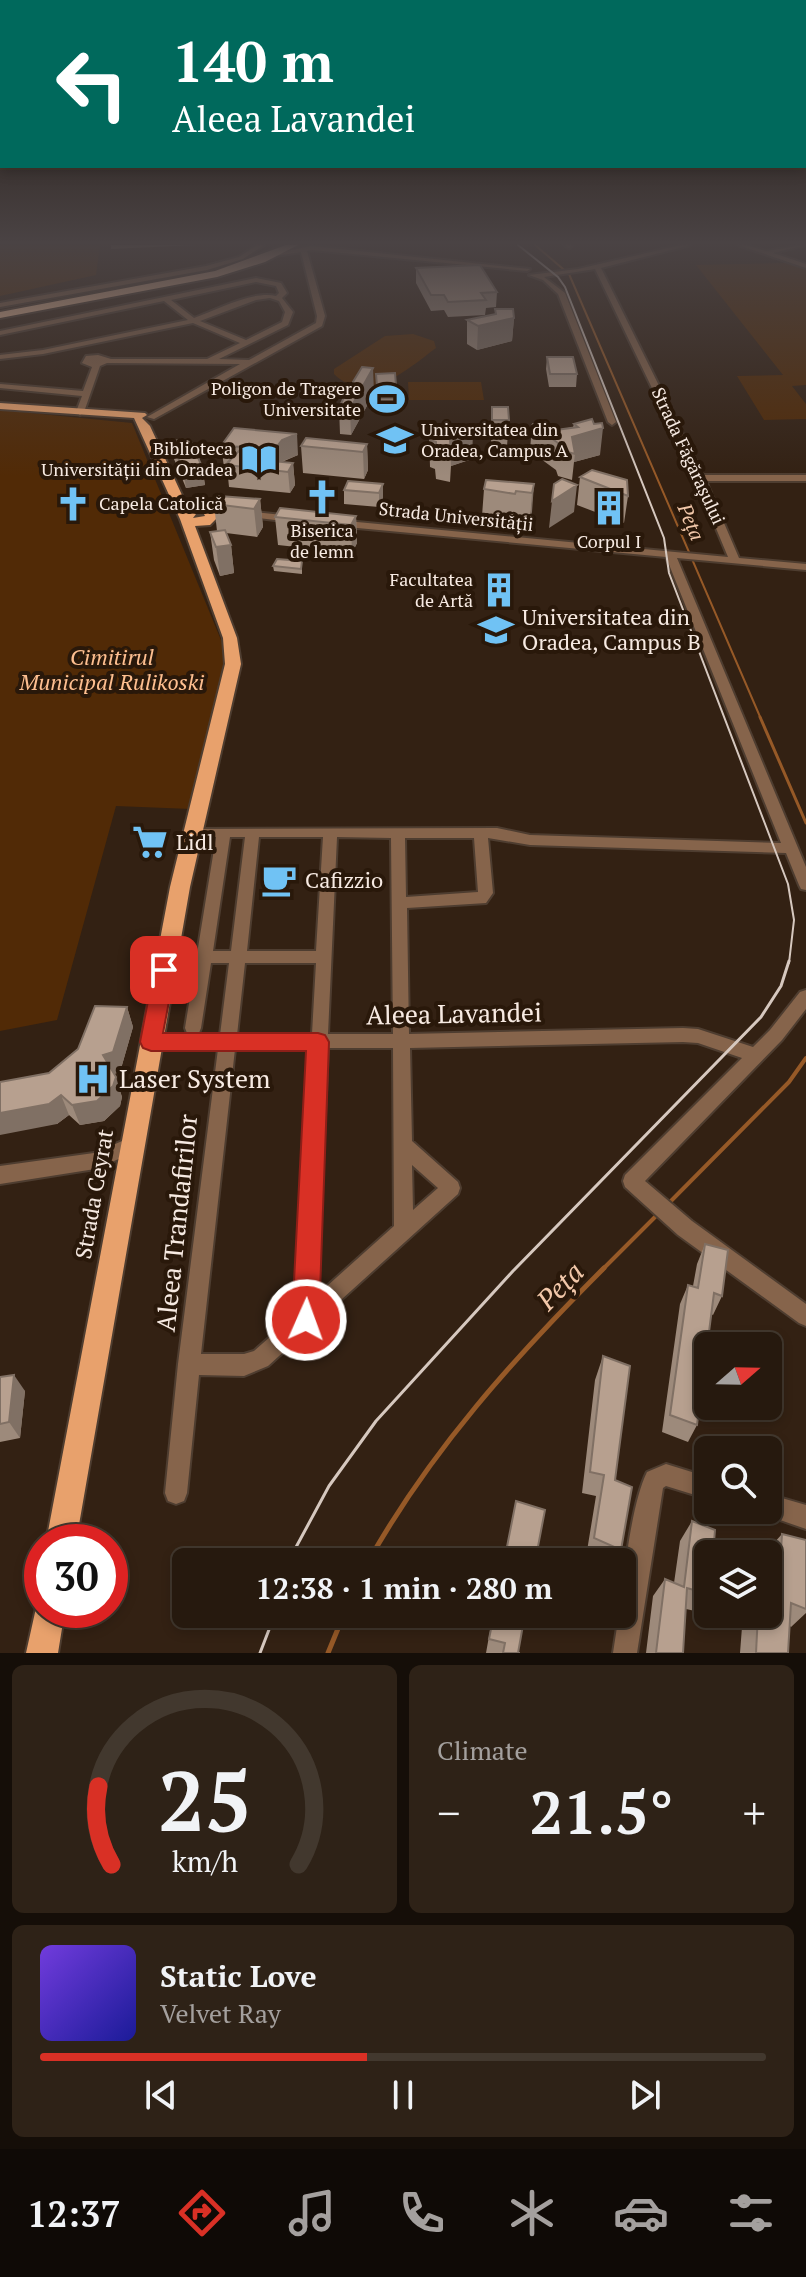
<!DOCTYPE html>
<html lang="en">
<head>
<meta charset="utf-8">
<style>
	body { margin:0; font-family:"PT Serif",serif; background:#2e2217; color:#f1f3f6; height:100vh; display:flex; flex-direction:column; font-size:30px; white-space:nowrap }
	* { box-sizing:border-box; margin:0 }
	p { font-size:26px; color:#a4a09e }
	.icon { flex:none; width:44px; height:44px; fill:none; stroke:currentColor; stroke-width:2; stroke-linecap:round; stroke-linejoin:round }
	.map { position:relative; height:1653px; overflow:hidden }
	.sheet { display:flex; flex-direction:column; gap:12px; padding:12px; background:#150e08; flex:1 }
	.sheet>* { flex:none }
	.hud { position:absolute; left:0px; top:0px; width:806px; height:168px; box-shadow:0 4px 12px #0003,0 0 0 2px #42382e; background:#00695c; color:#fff; overflow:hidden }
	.needle { width:52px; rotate:70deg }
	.tools { position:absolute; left:694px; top:1332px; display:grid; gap:16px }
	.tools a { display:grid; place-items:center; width:88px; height:88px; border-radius:12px; background:#26190e; box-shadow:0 4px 12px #0003,0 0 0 2px #42382e; font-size:40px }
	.speed { position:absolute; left:24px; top:1524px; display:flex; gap:16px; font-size:40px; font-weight:700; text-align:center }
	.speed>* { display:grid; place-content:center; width:104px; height:104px; border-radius:50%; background:#26190e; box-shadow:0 4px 12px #0003,0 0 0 2px #42382e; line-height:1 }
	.speed .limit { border:12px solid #d22; background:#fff; color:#111 }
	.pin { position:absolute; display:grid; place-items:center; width:68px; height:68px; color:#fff; margin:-34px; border-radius:16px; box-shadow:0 4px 12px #0006 }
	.me { position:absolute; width:88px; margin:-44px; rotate:2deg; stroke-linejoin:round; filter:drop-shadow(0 0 6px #0008) }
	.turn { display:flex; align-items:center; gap:28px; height:168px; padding:0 40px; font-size:36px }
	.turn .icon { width:104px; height:104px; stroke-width:2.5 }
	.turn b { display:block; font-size:56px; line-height:68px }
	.big { font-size:60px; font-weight:600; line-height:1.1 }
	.sheet .tile { flex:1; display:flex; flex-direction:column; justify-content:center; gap:12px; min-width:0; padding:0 28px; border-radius:12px; background:#2e2217 }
	.sheet .dial { align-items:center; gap:0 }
	.dial svg { height:208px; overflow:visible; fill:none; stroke:#42382e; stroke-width:7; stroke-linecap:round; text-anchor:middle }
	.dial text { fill:#f1f3f6; stroke:none }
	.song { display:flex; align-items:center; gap:24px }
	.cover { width:96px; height:96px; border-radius:12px; background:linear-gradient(135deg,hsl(260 70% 55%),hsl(240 70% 35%)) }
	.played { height:8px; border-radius:4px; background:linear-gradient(90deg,#d93025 45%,#42382e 45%) }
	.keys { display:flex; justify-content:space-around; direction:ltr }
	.heat { display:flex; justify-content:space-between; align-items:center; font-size:44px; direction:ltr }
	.sheet .tiles { flex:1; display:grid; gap:12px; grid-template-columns:1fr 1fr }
	.tile:last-child { grid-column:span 2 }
	.trip { position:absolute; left:172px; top:1548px; width:464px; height:80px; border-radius:12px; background:#26190e; box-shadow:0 4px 12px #0003,0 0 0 2px #42382e; font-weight:600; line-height:80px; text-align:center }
	.dock { display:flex; height:128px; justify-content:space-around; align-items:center; background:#0f0a06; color:#a4a09e }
	.dock .icon { width:56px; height:56px }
	.dock .on { color:#d93025 }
	.dock b { font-size:36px; color:#f1f3f6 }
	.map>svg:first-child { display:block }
</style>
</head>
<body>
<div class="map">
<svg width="806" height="1653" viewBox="0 0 806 1653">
	<rect width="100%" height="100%" fill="#332113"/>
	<path fill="#512a06" d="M0 245H100L96 275 0 296Z
		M787 263 806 269V385L792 386 806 404V419L764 420 737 376 783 375 696 265Z
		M413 334 434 341 436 348C409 368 367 407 334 374V369L385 336Z
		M408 382H481L484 400H409Z
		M0 410 132 423 230 662 191 809 116 806 57 1020 0 1031Z"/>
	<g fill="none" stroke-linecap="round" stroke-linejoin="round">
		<path stroke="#965927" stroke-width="2" d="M535 245 569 274 761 719"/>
		<path stroke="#965927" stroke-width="3" d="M760 717 806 823"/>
		<path stroke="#965927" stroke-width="4" d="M667 1205 789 1082 806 1058
			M602 1270 659 1213"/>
		<path stroke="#965927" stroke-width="5" d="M368 1562C431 1450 514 1358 604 1268
			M328 1653 344 1614"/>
		<g stroke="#4e3d30" stroke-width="4">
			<path id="minor" d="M257 245H264L243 259 207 270 0 307V303L206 266 239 257Z
				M564 245H571L572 246 569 248Z
				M681 245H691L601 268 703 475H806V481H706L739 558 806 564V570L677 558 806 867V890L801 889 799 885 786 853 530 845 488 838 493 893 486 903 407 908 409 1034 683 1028 698 1029 753 1047 770 1030 800 992 806 990V1009L782 1040 645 1181 692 1221 806 1304V1326L799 1323 678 1235 625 1187 623 1181 625 1175 742 1058 698 1043 683 1042 410 1048 412 1141 458 1182 460 1188 458 1194 268 1366 244 1376 199 1375 187 1493 184 1501 176 1504 168 1501 165 1493 178 1364 218 1049H151L145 1047 143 1042 145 1037 151 1035H193L187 1033 185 1028 216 837H191L184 832 186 829 497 828 530 835 781 843 666 557 336 526 331 523 336 520 728 557 695 478 595 269 544 277 565 293 616 422 612 425 608 422 558 294 543 280 529 275 578 269ZM230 837H245L231 951H213ZM259 837H323L316 951H247ZM337 837 391 838 393 1034H328ZM405 838H474L478 892 406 897ZM211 963H229L220 1035H193L199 1033 201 1028ZM245 963H316L312 1034 237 1035ZM311 1048 296 1314 254 1351 244 1354H201L235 1049ZM328 1048H393L394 1226 317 1295ZM412 1165 438 1188 413 1210Z
				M738 245H746L766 251 805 245 773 253 806 264V268Z
				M311 246 530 269 527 271 312 250 307 251 325 316 322 326 154 419 147 417 240 364 107 363 100 366 84 412 80 415 76 412 82 396 0 388V384L83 391 92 367 82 363 86 356 98 355 111 359H207L240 343 193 323 43 354 0 359V355L43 350 188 320 164 301 0 335V331L256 278 281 283 287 293 282 298 293 312 288 325 219 359 249 360 316 323 317 316 301 252 275 256 272 254ZM256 282 276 286 279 293 276 296C254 290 216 310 194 318L171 300ZM270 298 279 301 285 312 282 322 246 340 200 321 256 300Z
				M245 511 292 516 297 519 292 522 241 516 240 514Z
				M134 1136 140 1138 143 1144 140 1150 95 1169 0 1184V1166L94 1153Z
				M666 1464 708 1477V1499L666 1486 663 1488 637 1653H613L619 1614H622C622 1579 632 1502 647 1472Z
				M768 1494 806 1505V1529L760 1513 759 1510H768Z"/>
		</g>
		<g stroke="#4e3d30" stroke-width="4">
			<path id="major" d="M0 403 145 413 147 415 142 418 150 426 188 508 211 507 219 516 210 525 195 526 237 638 241 664 190 887 76 1542H46L170 887 225 664 223 638 180 519 134 418 0 409ZM196 514H204L205 516 193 518Z
				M42 1597V1610H65L58 1653H26L38 1599Z"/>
		</g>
		<g stroke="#4e3d30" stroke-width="4">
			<path id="highway" d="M286 245H298L265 262 217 277 0 318V312L215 271Z"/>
		</g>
		<use href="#minor" fill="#86644b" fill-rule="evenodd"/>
		<use href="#major" fill="#e8a16c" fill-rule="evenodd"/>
		<use href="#highway" fill="#f7c49e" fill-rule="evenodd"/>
		<path stroke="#d6c8bf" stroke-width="2" d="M518 245 558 277 565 287 664 538 669 573 788 884 794 920 789 963"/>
		<path stroke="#d6c8bf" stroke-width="3" d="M288 1562 329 1486 376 1421 513 1271 761 1017 781 986 789 961
			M260 1653 275 1614"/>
	</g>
	<path fill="#9d8a7b" d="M111 245H196L111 249Z
		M416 268 497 292 496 307 486 308 485 315 448 317 444 310 431 311 416 283Z
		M495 309 514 318 512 341 477 350 467 344V320L495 314Z
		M547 357 577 374 576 387H549L546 369Z
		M376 374 397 398V411H378Z
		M374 393 351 435 340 434 339 408Z
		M492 407 509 420 507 446H491Z
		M592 419 600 455 574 462 572 480 558 476 556 470 530 451 532 424 556 430 573 427 574 424Z
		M234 428 298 455 282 462 293 463 295 485 290 493 229 487 227 467H224L221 446Z
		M429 431 472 459 451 466 450 482 436 479 435 469 430 467Z
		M171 441 202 467 205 485 186 488 174 459Z
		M367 444 368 470 364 479 303 473 301 446Z
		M580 477 628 496 624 523 577 505Z
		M383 484V498L379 507 344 504V490Z
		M534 484 530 520 514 518 513 522 482 516 484 489Z
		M260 499 263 527 257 537 226 533 231 545 234 573 220 576 214 560 210 532 217 531 214 504Z
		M356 516 357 543 352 553 278 545 275 517Z
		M273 566H302V574L274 571Z
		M127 1007 133 1027 120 1072 114 1074 122 1097 120 1106 104 1121 80 1125 69 1115 57 1124 49 1073Z
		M705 1244 722 1296 713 1315 711 1314 697 1425 688 1442 662 1432 680 1304 688 1285 693 1286 697 1264Z
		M603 1356 621 1550 615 1562H597L586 1557 596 1496 582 1493 595 1380Z
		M0 1377 25 1391 20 1438 0 1442Z
		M692 1521 708 1554V1595L695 1611 686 1609 683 1653H646L653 1596 665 1579 674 1583 680 1541Z
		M782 1534 806 1540V1613L791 1627 790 1626 788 1653H740L743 1614H768V1554L765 1553Z
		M493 1614H525L518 1653H520H486Z"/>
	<path fill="#807064" d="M514 318 512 341 477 350 478 326Z
		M373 368 374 393 351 435 350 409Z
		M603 428 600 455 574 462 575 454 572 437Z
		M473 433 472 459 451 466 450 440Z
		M297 434 298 455 283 461 280 467 241 458Z
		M367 444 368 470 364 479 363 452Z
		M293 463 295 485 290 493 288 472Z
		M202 467 205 485 186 488 183 470Z
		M383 484V498L379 507V493Z
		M534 484 532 512 530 520 532 493Z
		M577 485 574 512 549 528 552 501Z
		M260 499 263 527 257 537 254 509Z
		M356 516 357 543 352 553 351 525Z
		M231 545 234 573 220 576 216 547Z
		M127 1007 133 1027 120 1072 110 1075 103 1055Z
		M116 1077 122 1097 120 1106 104 1121 80 1125 72 1105Z
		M61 1095 69 1115 57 1124 0 1135V1113Z
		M14 1375 25 1391 20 1438 9 1422Z"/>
	<path fill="#b7a08f" stroke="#807064" stroke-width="2" d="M480 265 497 292 481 293 486 300 448 302 444 295H431L416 268Z
		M495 309H513L514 318 478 326 467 320 496 314Z
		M547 357H573L577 374H550Z
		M362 367 373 368 350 409 339 408 345 395Z
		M395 373 397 398H378L376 374Z
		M492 407H508L509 420H492Z
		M592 419 594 424 602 423 603 428 572 437 575 454 560 450 558 443 532 424 556 430 578 427 574 424Z
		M463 427 473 433 450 440 451 455 436 453V442L430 440 429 431H448Z
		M234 428 297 434 282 440 278 445 241 458 293 463 288 472 227 465 229 462 227 463 243 447 221 446Z
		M306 438 367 444 363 452 301 446Z
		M187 439 192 443 202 467 183 470 171 441Z
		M592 470 627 480 628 496 580 477Z
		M562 479 577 485 552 501 554 484Z
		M486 480 534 484 532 493 516 491 515 494 484 489Z
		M348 481 383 484 379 493 344 490Z
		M219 496 260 499 254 509 214 504Z
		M280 508 356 516 351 525 275 517Z
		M225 530 231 545 216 547 210 532Z
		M277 559 302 561 301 569 273 566Z
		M95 1006 127 1007 113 1052 103 1055 116 1077 113 1086 97 1101 72 1105 61 1095 49 1104 0 1113V1082L49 1073 78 1049Z
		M705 1244 728 1250 722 1296 714 1293 697 1425 670 1415 688 1285 698 1288Z
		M603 1356 630 1366 615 1480 632 1487 621 1550 594 1538 604 1475 590 1472Z
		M14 1375 9 1422 0 1424V1377Z
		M516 1501 545 1510 535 1562H504Z
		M692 1521 715 1530 713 1554H708V1594L687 1588 683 1653H656L665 1579 684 1587Z
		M782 1534 806 1540V1609L791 1603 788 1653H756L758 1614H768V1598L778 1602Z
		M494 1614H525L518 1653H520H503L505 1643 489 1639Z"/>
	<linearGradient id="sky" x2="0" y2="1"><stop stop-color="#1c120a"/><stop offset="0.51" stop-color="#4a4344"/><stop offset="1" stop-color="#4a4344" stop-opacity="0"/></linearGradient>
	<rect width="806" height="476" fill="url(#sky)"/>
	<path fill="#d93025" stroke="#8d1f18" stroke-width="2" d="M164 961 172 964 175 970 163 1033H318L325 1035 329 1042 319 1320 315 1329 306 1333 296 1329 292 1320 306 1051H151L143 1048 140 1042 154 970 157 964Z"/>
	<defs>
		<g id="stadium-bare" transform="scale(2.76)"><path d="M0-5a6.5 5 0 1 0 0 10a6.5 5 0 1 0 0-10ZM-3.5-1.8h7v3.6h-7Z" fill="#70c2f4" stroke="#29180a" stroke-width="2.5" paint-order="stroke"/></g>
		<g id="university-bare" transform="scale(2.76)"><path d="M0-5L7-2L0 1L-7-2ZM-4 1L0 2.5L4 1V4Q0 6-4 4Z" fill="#70c2f4" stroke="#29180a" stroke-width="2.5" paint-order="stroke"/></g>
		<g id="library-bare" transform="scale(2.76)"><path d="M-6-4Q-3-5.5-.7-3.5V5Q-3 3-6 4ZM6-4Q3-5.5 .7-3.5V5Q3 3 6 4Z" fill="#70c2f4" stroke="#29180a" stroke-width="2.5" paint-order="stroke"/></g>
		<g id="church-bare" transform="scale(2.76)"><path d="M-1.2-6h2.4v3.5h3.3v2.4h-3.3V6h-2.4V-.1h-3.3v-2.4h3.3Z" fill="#70c2f4" stroke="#29180a" stroke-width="2.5" paint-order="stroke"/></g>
		<g id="building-bare" transform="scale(2.76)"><path d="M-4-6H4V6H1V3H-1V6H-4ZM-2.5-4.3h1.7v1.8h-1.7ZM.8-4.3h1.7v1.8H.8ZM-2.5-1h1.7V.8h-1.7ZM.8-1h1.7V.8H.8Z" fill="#70c2f4" stroke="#29180a" stroke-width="2.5" paint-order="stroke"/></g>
		<g id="supermarket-bare" transform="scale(2.76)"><path d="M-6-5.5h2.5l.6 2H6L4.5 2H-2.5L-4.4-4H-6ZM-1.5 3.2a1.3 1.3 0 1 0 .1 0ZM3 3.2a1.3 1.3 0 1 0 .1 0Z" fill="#70c2f4" stroke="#29180a" stroke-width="2.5" paint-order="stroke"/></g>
		<g id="cafe-bare" transform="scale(2.76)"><path d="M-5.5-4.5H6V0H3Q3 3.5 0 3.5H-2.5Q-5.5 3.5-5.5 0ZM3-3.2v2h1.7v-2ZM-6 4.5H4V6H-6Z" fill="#70c2f4" stroke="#29180a" stroke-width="2.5" paint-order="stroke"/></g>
		<g id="hospital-bare" transform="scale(2.76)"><path d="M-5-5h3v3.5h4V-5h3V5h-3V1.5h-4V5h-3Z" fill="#70c2f4" stroke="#29180a" stroke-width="2.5" paint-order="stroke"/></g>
	</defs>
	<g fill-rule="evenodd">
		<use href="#stadium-bare" x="387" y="399"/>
		<use href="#university-bare" x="395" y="440"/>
		<use href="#library-bare" x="259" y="459"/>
		<use href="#church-bare" x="322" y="497"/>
		<use href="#church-bare" x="73" y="504"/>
		<use href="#building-bare" x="609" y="508"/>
		<use href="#building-bare" x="499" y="590"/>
		<use href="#university-bare" x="496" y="630"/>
		<use href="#supermarket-bare" x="150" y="842"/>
		<use href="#cafe-bare" x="279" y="880"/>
		<use href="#hospital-bare" x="93" y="1079"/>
	</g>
	<g text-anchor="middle" stroke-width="8" stroke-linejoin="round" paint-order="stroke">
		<g font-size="18" fill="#f7eae2" stroke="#29180a" text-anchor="end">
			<text x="361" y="395">Poligon de Tragere<tspan x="361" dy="21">Universitate</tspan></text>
			<text x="421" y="436" text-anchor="start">Universitatea din<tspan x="421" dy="21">Oradea, Campus A</tspan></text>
			<text x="233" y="455">Biblioteca<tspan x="233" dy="21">Universității din Oradea</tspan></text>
			<text x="99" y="510" text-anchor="start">Capela Catolică</text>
			<text x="322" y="537" text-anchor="middle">Biserica<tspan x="322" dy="21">de lemn</tspan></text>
			<text x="609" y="548" text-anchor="middle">Corpul I</text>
			<text x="473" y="586">Facultatea<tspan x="473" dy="21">de Artă</tspan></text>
		</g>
		<g font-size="18" fill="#f7eae2" stroke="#29180a">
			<text transform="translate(688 456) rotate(65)" y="6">Strada Făgărașului</text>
			<text transform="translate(456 517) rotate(6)" y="6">Strada Universității</text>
		</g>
		<g font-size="20" font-style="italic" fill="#f1c7a9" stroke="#29180a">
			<text transform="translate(691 522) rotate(67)" y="7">Peța</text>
		</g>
		<g font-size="22" fill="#f7eae2" stroke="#29180a" text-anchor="start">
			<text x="522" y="625">Universitatea din<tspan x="522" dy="25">Oradea, Campus B</tspan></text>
			<text x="176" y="850">Lidl</text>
			<text x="305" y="888">Cafizzio</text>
		</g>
		<g font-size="22" font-style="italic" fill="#febf90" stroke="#29180a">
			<text x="112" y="665">Cimitirul<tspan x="112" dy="25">Municipal Rulikoski</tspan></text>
		</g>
		<g font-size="22" fill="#f7eae2" stroke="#29180a">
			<text transform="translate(94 1194) rotate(-80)" y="8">Strada Ceyrat</text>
		</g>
		<g font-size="26" fill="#f7eae2" stroke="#29180a">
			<text transform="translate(454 1014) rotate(-1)" y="9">Aleea Lavandei</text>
			<text transform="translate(177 1223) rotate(-84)" y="9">Aleea Trandafirilor</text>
		</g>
		<g font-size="26" fill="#f7eae2" stroke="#29180a" text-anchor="start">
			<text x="119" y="1088">Laser System</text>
		</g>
		<g font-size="28" font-style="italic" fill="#f1c7a9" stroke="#29180a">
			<text transform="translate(560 1286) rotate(-46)" y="10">Peța</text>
		</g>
	</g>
</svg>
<div class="tools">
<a><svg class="needle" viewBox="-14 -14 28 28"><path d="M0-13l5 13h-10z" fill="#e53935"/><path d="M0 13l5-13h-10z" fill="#a4a09e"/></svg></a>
<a><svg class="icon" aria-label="search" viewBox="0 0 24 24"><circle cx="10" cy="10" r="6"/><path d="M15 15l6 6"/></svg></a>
<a><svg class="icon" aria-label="layers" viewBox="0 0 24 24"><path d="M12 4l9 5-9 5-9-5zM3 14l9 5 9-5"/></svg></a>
</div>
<div class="speed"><div class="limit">30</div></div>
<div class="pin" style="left:164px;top:970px;background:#d93025"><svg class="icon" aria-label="arrive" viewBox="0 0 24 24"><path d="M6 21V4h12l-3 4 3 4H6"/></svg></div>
<svg class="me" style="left:306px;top:1320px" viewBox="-20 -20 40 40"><circle r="17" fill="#d93025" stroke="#fff" stroke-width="3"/><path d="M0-11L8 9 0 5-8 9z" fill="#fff"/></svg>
<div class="trip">12:38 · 1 min · 280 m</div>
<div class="hud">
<div class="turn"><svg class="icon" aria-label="left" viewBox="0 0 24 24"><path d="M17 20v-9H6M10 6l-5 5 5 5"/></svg><div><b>140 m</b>Aleea Lavandei</div></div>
</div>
</div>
<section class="sheet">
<div class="tiles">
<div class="tile dial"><svg viewBox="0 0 100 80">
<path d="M14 69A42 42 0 1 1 86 69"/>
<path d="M14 69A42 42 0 0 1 9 39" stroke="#d93025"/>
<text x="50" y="56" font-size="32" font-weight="700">25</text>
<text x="50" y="72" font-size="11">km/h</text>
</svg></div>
<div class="tile"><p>Climate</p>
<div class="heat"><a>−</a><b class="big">21.5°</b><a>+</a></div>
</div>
<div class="tile">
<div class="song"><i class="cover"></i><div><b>Static Love</b><p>Velvet Ray</p></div></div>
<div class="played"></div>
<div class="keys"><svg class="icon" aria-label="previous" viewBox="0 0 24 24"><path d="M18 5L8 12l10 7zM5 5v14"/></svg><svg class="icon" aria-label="pause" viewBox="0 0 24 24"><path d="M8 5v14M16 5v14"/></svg><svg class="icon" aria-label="next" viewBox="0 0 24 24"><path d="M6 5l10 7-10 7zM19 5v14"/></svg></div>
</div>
</div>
</section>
<nav class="dock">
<b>12:37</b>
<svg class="icon on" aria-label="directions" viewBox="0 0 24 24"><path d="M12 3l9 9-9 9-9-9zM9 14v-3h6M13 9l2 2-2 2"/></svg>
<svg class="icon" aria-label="music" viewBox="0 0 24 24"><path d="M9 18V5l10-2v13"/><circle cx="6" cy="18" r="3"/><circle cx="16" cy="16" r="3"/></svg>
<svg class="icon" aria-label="phone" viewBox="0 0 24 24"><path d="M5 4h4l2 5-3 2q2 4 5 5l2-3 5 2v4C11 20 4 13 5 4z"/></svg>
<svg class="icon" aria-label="climate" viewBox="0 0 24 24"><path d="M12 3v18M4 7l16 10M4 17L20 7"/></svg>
<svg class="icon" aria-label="car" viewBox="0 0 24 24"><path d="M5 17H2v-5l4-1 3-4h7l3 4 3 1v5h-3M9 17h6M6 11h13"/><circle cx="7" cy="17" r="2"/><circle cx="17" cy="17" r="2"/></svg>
<svg class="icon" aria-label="filters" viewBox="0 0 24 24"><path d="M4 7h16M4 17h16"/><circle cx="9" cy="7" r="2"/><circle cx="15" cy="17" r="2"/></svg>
</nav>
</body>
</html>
